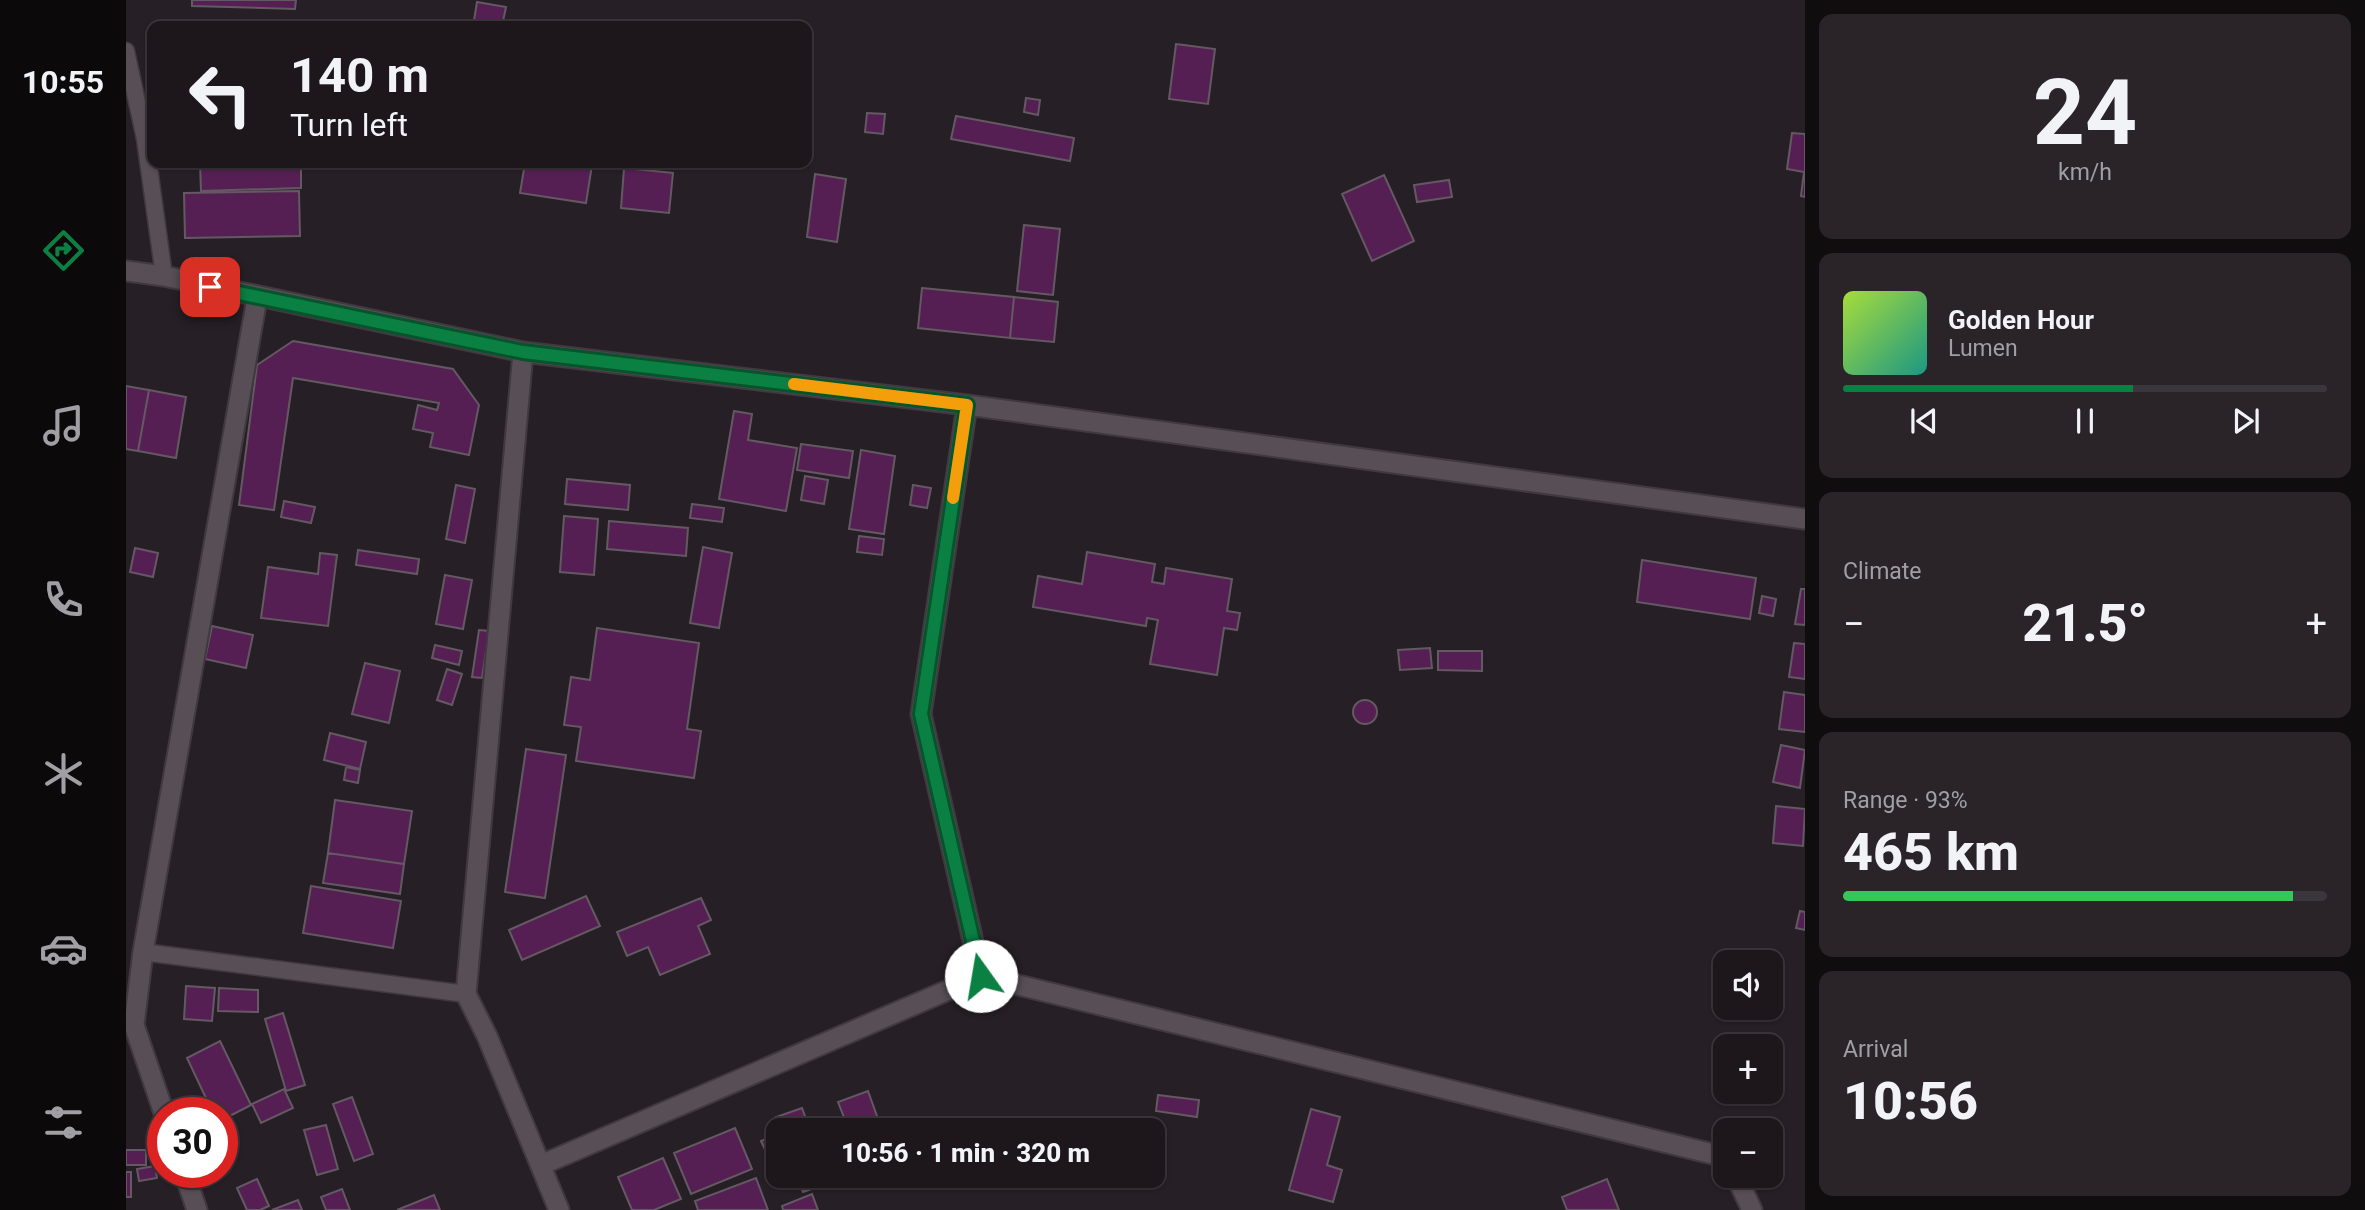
<!DOCTYPE html>
<html lang="en">
<head>
<meta charset="utf-8">
<style>
	body { margin:0; font-family:Roboto,sans-serif; background:#2a2429; color:#f1f3f6; height:100vh; display:flex; flex-direction:column; font-size:26px; white-space:nowrap }
	* { box-sizing:border-box; margin:0 }
	p { font-size:23px; color:#a09fa3 }
	.icon { flex:none; width:38px; height:38px; fill:none; stroke:currentColor; stroke-width:2; stroke-linecap:round; stroke-linejoin:round }
	.map { position:relative; flex:1; overflow:hidden }
	.details { display:flex; flex-direction:column; gap:14px; padding:14px; background:#100d0f; width:560px }
	.details>* { flex:none }
	.guide { position:absolute; left:21px; top:21px; width:665px; height:147px; border-radius:14px; box-shadow:0 2px 5px #0004,0 0 0 2px #3b363b; background:#1d171c; color:#f1f3f6; overflow:hidden }
	.buttons { position:absolute; left:1587px; top:950px; display:grid; gap:14px }
	.buttons a { display:grid; place-items:center; width:70px; height:70px; border-radius:14px; background:#1d171c; box-shadow:0 2px 5px #0004,0 0 0 2px #3b363b; font-size:35px }
	.speed { position:absolute; left:21px; top:1097px; display:flex; gap:14px; font-size:35px; font-weight:700; text-align:center }
	.speed>* { display:grid; place-content:center; width:91px; height:91px; border-radius:50%; background:#1d171c; box-shadow:0 2px 5px #0004,0 0 0 2px #3b363b; line-height:1 }
	.speed .limit { border:10px solid #d22; background:#fff; color:#111 }
	.pin { position:absolute; display:grid; place-items:center; width:60px; height:60px; color:#fff; margin:-30px; border-radius:14px; box-shadow:0 4px 10px #0006 }
	.me { position:absolute; width:77px; margin:-38px; rotate:347deg; stroke-linejoin:round; filter:drop-shadow(0 0 5px #0008) }
	.turn { display:flex; align-items:center; gap:24px; height:147px; padding:0 28px; font-size:32px }
	.turn .icon { width:91px; height:91px; stroke-width:2.5 }
	.turn b { display:block; font-size:49px; line-height:60px }
	.big { font-size:52px; font-weight:800; line-height:1.1 }
	.details .widget { flex:1; display:flex; flex-direction:column; justify-content:center; gap:10px; min-width:0; padding:0 24px; border-radius:14px; background:#2a2429 }
	.details .dial { align-items:center; gap:0 }
	.dial b { font-size:91px; line-height:1 }
	.song { display:flex; align-items:center; gap:21px }
	.cover { width:84px; height:84px; border-radius:10px; background:linear-gradient(135deg,hsl(80 70% 55%),hsl(170 70% 35%)) }
	.played { height:7px; border-radius:4px; background:linear-gradient(90deg,#0b8043 60%,#3b363b 60%) }
	.keys { display:flex; justify-content:space-around; direction:ltr }
	.heat { display:flex; justify-content:space-between; align-items:center; font-size:38px; direction:ltr }
	.charge { height:10px; border-radius:5px; background:linear-gradient(90deg,#34c759 93%,#3b363b 0) }
	.trip { position:absolute; left:640px; top:1118px; width:399px; height:70px; border-radius:14px; background:#1d171c; box-shadow:0 2px 5px #0004,0 0 0 2px #3b363b; font-weight:800; line-height:70px; text-align:center }
	main { display:flex; flex:1; min-height:0 }
	.tab-bar { display:flex; flex-direction:column; width:126px; justify-content:space-around; align-items:center; background:#0c090b; color:#a09fa3 }
	.tab-bar .icon { width:49px; height:49px }
	.tab-bar .selected { color:#0b8043 }
	.tab-bar b { font-size:32px; color:#f1f3f6 }
	.map>svg:first-child { display:block }
</style>
</head>
<body>
<main>
<nav class="tab-bar">
<b>10:55</b>
<svg class="icon selected" aria-label="directions" viewBox="0 0 24 24"><path d="M12 3l9 9-9 9-9-9zM9 14v-3h6M13 9l2 2-2 2"/></svg>
<svg class="icon" aria-label="music" viewBox="0 0 24 24"><path d="M9 18V5l10-2v13"/><circle cx="6" cy="18" r="3"/><circle cx="16" cy="16" r="3"/></svg>
<svg class="icon" aria-label="phone" viewBox="0 0 24 24"><path d="M5 4h4l2 5-3 2q2 4 5 5l2-3 5 2v4C11 20 4 13 5 4z"/></svg>
<svg class="icon" aria-label="climate" viewBox="0 0 24 24"><path d="M12 3v18M4 7l16 10M4 17L20 7"/></svg>
<svg class="icon" aria-label="car" viewBox="0 0 24 24"><path d="M5 17H2v-5l4-1 3-4h7l3 4 3 1v5h-3M9 17h6M6 11h13"/><circle cx="7" cy="17" r="2"/><circle cx="17" cy="17" r="2"/></svg>
<svg class="icon" aria-label="filters" viewBox="0 0 24 24"><path d="M4 7h16M4 17h16"/><circle cx="9" cy="7" r="2"/><circle cx="15" cy="17" r="2"/></svg>
</nav>
<div class="map">
<svg width="1679" height="1210" viewBox="0 0 1679 1210">
	<rect width="100%" height="100%" fill="#271f26"/>
	<path fill="#561f54" stroke="#635962" stroke-width="2" d="M66 0H170L169 9 66 6Z
		M351 2 380 7 376 26H347Z
		M1050 44 1089 49 1082 104 1043 99Z
		M900 98 914 100 912 115 898 112Z
		M741 113 759 114 757 134 739 132Z
		M830 116 948 138 944 161 825 139Z
		M1666 133 1679 134V197L1675 196 1678 172 1661 169Z
		M74 163H175V188L75 191Z
		M399 163 466 165 460 203 394 193Z
		M498 168 547 173 543 213 495 208Z
		M689 174 720 179 711 242 681 237Z
		M1258 175 1288 241 1246 261 1216 194Z
		M1323 180 1326 197 1291 202 1288 185Z
		M173 191 174 236 59 238 58 193Z
		M898 225 934 229 927 295 891 291Z
		M796 288 888 297 884 338 792 328Z
		M888 297 932 302 928 342 884 338Z
		M167 341 327 369 353 405 343 455 304 447 307 433 287 429 292 405 311 410 313 403 167 378 148 510 113 505 131 365Z
		M0 386 23 390 12 451 0 449Z
		M23 390 60 397 50 458 12 451Z
		M608 411 626 414 622 440 671 448 660 511 593 499Z
		M675 444 727 451 723 478 671 470Z
		M735 450 769 456 758 534 723 529Z
		M679 476 702 480 698 504 675 500Z
		M441 479 504 485 502 510 439 504Z
		M330 485 349 489 339 543 320 539Z
		M787 485 805 488 801 508 784 505Z
		M158 501 189 507 185 523 155 517Z
		M566 504 598 508 596 522 564 518Z
		M438 516 472 519 468 575 434 572Z
		M483 521 562 528 560 556 481 549Z
		M733 536 758 539 756 555 731 552Z
		M577 547 606 553 593 628 564 623Z
		M9 548 32 553 27 577 4 572Z
		M232 550 293 559 291 574 230 565Z
		M961 552 1029 564 1026 582 1038 584 1040 568 1106 579 1101 611 1114 613 1111 630 1098 628 1091 675 1024 664 1032 620 1021 618 1020 626 907 607 912 576 956 584Z
		M194 553 211 555 202 626 135 618 142 567 192 574Z
		M1516 560 1630 578 1624 619 1511 602Z
		M319 575 346 580 337 629 310 624Z
		M1675 589H1679V625L1669 624Z
		M1636 596 1650 599 1647 616 1633 613Z
		M86 626 127 635 120 668 79 659Z
		M471 628 573 643 561 729 575 731 568 778 450 761 455 727 438 725 445 677 464 680Z
		M353 630 363 631 356 678 346 677Z
		M1668 643 1679 644V679L1663 677Z
		M309 645 336 651 333 665 306 658Z
		M1304 648 1306 668 1274 670 1272 650Z
		M1312 651H1356V671L1312 670Z
		M239 663 274 671 263 723 226 714Z
		M321 669 336 674 326 705 311 700Z
		M1658 692 1679 695V732L1653 729Z
		M1227 712a12 12 0 1 1 24 0a12 12 0 1 1-24 0Z
		M204 733 240 742 234 769 198 760Z
		M1655 745 1679 750 1674 788 1647 782Z
		M400 749 440 755 419 898 379 892Z
		M220 767 234 770 232 783 218 780Z
		M209 800 286 811 278 864 202 853Z
		M1650 806 1679 809 1677 846 1647 843Z
		M202 853 278 864 274 894 197 883Z
		M185 886 275 901 267 948 177 933Z
		M460 896 474 926 396 960 383 930Z
		M575 898 585 920 572 926 584 954 534 975 522 947 501 956 491 932Z
		M1674 911 1679 912V930L1670 928Z
		M60 986 89 988 86 1021 58 1019Z
		M93 988 132 990V1012L92 1011Z
		M157 1013 179 1085 160 1091 139 1019Z
		M94 1041 125 1105 96 1120V1113H87L61 1058Z
		M158 1089 167 1108 135 1123 126 1104Z
		M742 1091 756 1130H706L721 1125 712 1102Z
		M1032 1095 1073 1100 1071 1117 1030 1111Z
		M226 1097 247 1154 228 1161 207 1104Z
		M676 1108 684 1130H655L650 1117Z
		M1185 1109 1214 1117 1201 1165 1216 1170 1207 1202 1163 1190Z
		M200 1125 212 1169 191 1175 178 1130Z
		M609 1128 626 1169 565 1194 548 1153Z
		M647 1136 653 1153 643 1158 635 1141Z
		M0 1150H20V1165H0Z
		M653 1153V1176H665L667 1182 655 1187 643 1158Z
		M537 1158 555 1199 528 1210H506L492 1177Z
		M29 1166 31 1178 13 1181 11 1169Z
		M0 1172H5V1197H0Z
		M671 1176H723L677 1192Z
		M630 1178 642 1210H572L569 1201Z
		M131 1179 143 1206 134 1210H121L111 1188Z
		M1481 1179 1493 1210H1441L1436 1197Z
		M216 1189 224 1210H200L195 1197Z
		M686 1194 692 1210H657L656 1206Z
		M308 1195 314 1210H271Z
		M172 1200 176 1210H146Z"/>
	<g fill="none" stroke-linecap="round" stroke-linejoin="round">
		<g stroke="#40393f" stroke-width="19">
			<path id="service" d="M0 51 19 139 38 276
				M17 952 340 994"/>
		</g>
		<g stroke="#40393f" stroke-width="23">
			<path id="minor" d="M0 271 38 276 397 352 841 405 1679 519
				M397 352 340 994 361 1036 433 1210
				M855 976 1591 1155 1600 1165
				M38 1113 8 1025 17 952 131 298
				M415 1165 855 976 795 714 841 405
				M58 1172 71 1210
				M1610 1176 1626 1210"/>
		</g>
		<use href="#service" stroke="#574e56" stroke-width="16"/>
		<use href="#minor" stroke="#574e56" stroke-width="19"/>
	</g>
	<g fill="none" stroke-linecap="round" stroke-linejoin="round">
		<g stroke="#07532c" stroke-width="18">
			<path id="route" d="M84 287 397 352 841 405 795 714 855 976"/>
		</g>
		<use href="#route" stroke="#0b8043" stroke-width="12"/>
		<path stroke="#f59e0b" stroke-width="12" d="M668 384 841 405 827 498"/>
	</g>
</svg>
<div class="buttons">
<a><svg class="icon" aria-label="sound" viewBox="0 0 24 24"><path d="M4 9h4l5-4v14l-5-4H4zM17 9q2 3 0 6"/></svg></a>
<a>+</a>
<a>−</a>
</div>
<div class="speed"><div class="limit">30</div></div>
<div class="pin" style="left:84px;top:287px;background:#d93025"><svg class="icon" aria-label="arrive" viewBox="0 0 24 24"><path d="M6 21V4h12l-3 4 3 4H6"/></svg></div>
<svg class="me" style="left:855px;top:976px" viewBox="-20 -20 40 40"><circle r="19" fill="#fff"/><path d="M0-13L10 11 0 6-10 11z" fill="#0b8043"/></svg>
<div class="trip">10:56 · 1 min · 320 m</div>
<div class="guide">
<div class="turn"><svg class="icon" aria-label="left" viewBox="0 0 24 24"><path d="M17 20v-9H6M10 6l-5 5 5 5"/></svg><div><b>140 m</b>Turn left</div></div>
</div>
</div>
<section class="details">
<div class="widget dial"><b>24</b><p>km/h</p></div>
<div class="widget">
<div class="song"><i class="cover"></i><div><b>Golden Hour</b><p>Lumen</p></div></div>
<div class="played"></div>
<div class="keys"><svg class="icon" aria-label="previous" viewBox="0 0 24 24"><path d="M18 5L8 12l10 7zM5 5v14"/></svg><svg class="icon" aria-label="pause" viewBox="0 0 24 24"><path d="M8 5v14M16 5v14"/></svg><svg class="icon" aria-label="next" viewBox="0 0 24 24"><path d="M6 5l10 7-10 7zM19 5v14"/></svg></div>
</div>
<div class="widget"><p>Climate</p>
<div class="heat"><a>−</a><b class="big">21.5°</b><a>+</a></div>
</div>
<div class="widget"><p>Range · 93%</p><b class="big">465 km</b><div class="charge"></div></div>
<div class="widget"><p>Arrival</p><b class="big">10:56</b></div>
</section>
</main>
</body>
</html>
